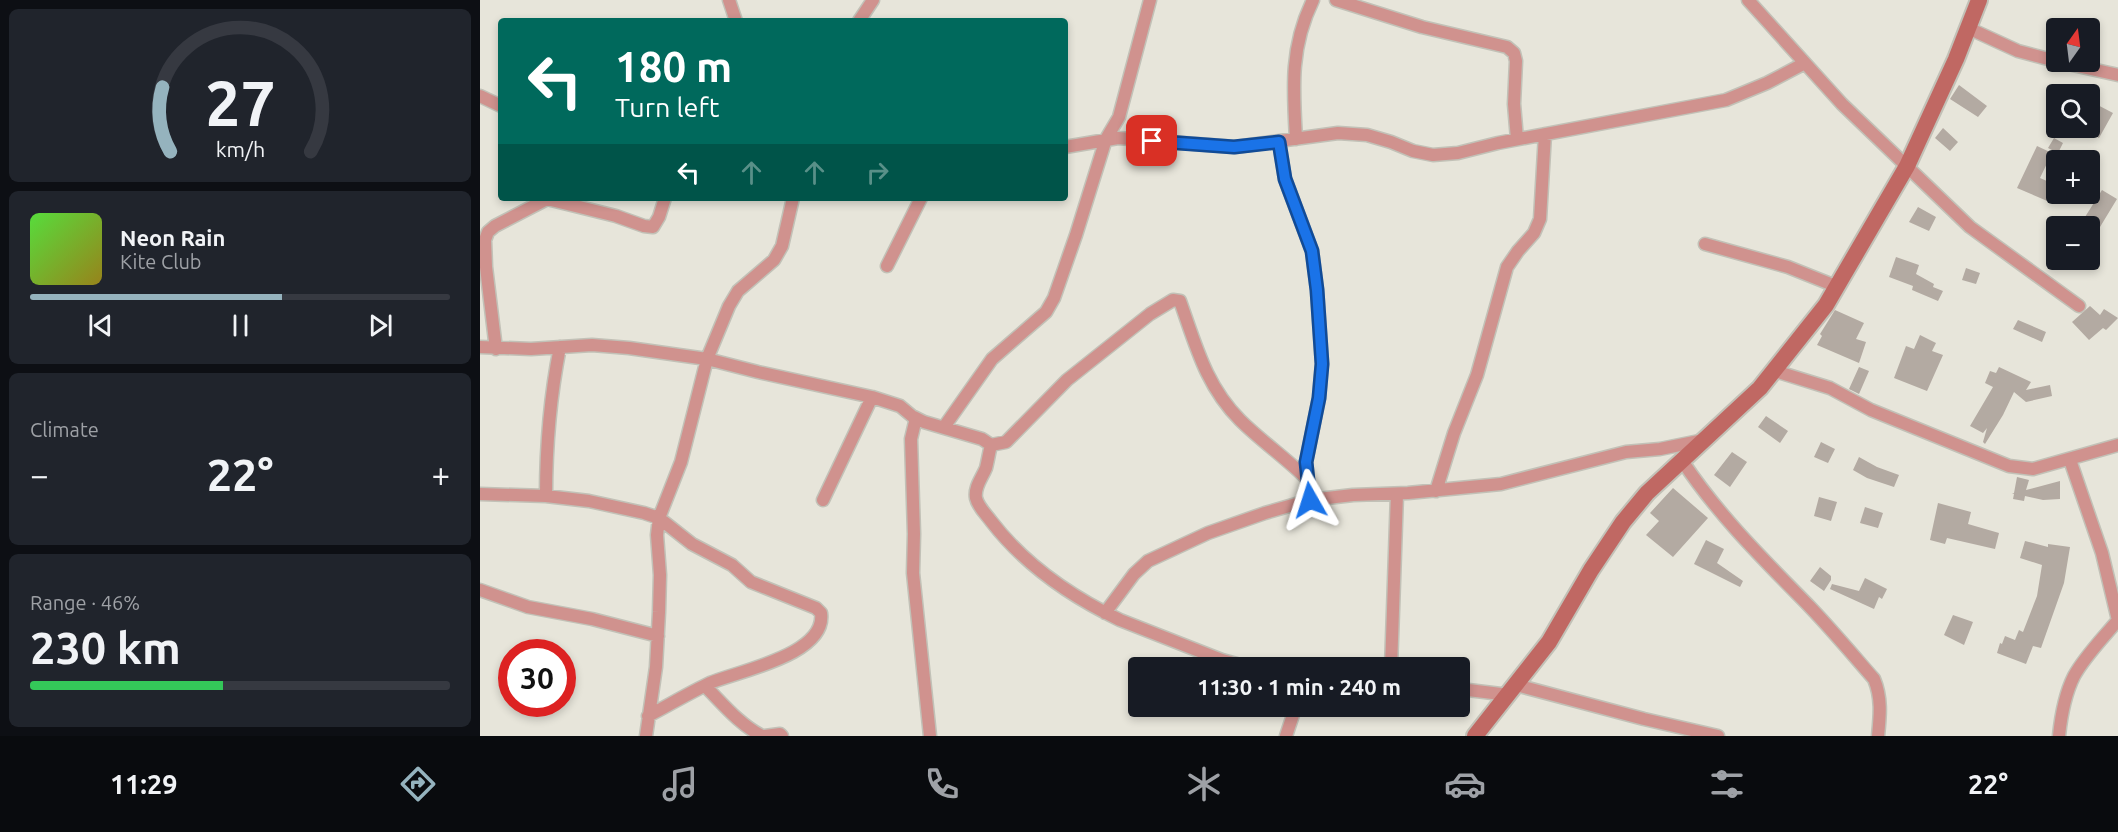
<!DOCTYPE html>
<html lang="en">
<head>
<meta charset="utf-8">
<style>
	body { margin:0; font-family:Ubuntu,sans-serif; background:#20242c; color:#f1f3f6; height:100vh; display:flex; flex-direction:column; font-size:22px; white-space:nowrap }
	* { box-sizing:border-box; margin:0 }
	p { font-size:20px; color:#9ea1a6 }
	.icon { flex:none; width:33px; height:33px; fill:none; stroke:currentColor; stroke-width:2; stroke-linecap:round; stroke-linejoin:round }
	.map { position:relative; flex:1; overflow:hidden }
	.side { display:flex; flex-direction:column; gap:9px; padding:9px; background:#0d0f14; width:480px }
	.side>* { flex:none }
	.hud { position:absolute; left:18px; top:18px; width:570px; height:183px; border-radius:6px; box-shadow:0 3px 9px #0003; background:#00695c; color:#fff; overflow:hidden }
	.needle { width:39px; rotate:14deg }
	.buttons { position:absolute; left:1566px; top:18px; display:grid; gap:12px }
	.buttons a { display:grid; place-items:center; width:54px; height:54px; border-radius:6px; background:#171b24; box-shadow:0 3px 9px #0003; font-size:30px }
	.speed { position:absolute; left:18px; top:639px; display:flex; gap:12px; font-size:30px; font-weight:700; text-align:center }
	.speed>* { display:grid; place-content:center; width:78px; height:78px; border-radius:50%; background:#171b24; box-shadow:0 3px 9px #0003; line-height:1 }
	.speed .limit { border:9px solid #d22; background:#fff; color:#111 }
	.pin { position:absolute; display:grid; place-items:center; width:51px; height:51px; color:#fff; margin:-26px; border-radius:12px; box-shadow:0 3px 9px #0006 }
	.me { position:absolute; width:66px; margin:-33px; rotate:354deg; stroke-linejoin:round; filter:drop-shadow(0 0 4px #0008) }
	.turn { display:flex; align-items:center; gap:21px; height:126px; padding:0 18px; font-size:27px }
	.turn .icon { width:78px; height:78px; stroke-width:2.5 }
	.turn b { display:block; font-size:42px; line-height:51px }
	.lanes { display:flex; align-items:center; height:57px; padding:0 18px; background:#0003; justify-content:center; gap:30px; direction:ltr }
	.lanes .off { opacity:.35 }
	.big { font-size:45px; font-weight:700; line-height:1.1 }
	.side .card { flex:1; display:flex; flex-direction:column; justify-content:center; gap:9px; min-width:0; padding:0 21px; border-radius:9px; background:#20242c }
	.side .dial { align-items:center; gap:0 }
	.dial svg { height:156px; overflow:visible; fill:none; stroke:#363941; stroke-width:7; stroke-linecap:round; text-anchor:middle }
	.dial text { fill:#f1f3f6; stroke:none }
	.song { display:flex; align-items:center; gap:18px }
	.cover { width:72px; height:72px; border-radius:9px; background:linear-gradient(135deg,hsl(110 70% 55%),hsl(50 70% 35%)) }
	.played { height:6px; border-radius:3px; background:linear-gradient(90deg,#95b3be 60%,#363941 60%) }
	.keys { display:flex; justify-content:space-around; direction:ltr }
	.heat { display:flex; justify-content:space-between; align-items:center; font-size:33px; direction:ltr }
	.charge { height:9px; border-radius:4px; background:linear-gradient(90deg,#34c759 46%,#363941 0) }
	.trip { position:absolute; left:648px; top:657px; width:342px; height:60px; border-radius:6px; background:#171b24; box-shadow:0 3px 9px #0003; font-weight:700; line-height:60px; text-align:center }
	.tab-bar { display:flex; height:96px; justify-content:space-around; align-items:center; background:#090b0e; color:#9ea1a6 }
	.tab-bar .icon { width:42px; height:42px }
	.tab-bar .on { color:#95b3be }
	.tab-bar b { font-size:27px; color:#f1f3f6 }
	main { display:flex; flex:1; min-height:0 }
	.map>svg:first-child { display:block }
</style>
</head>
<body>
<main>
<section class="side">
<div class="card dial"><svg viewBox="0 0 100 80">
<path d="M14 69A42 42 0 1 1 86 69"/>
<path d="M14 69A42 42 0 0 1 10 36" stroke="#95b3be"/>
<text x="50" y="56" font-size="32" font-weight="700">27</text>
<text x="50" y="72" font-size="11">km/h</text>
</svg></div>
<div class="card">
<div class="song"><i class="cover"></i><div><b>Neon Rain</b><p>Kite Club</p></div></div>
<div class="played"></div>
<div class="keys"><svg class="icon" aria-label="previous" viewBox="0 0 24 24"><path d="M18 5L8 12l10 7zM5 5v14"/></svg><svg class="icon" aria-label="pause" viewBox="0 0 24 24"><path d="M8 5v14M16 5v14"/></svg><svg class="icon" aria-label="next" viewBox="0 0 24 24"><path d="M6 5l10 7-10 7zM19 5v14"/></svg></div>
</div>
<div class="card"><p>Climate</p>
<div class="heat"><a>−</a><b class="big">22°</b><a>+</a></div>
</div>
<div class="card"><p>Range · 46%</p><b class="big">230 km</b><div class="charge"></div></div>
</section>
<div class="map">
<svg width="1638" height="736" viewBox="0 0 1638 736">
	<rect width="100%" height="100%" fill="#e7e5da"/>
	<path fill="#b3aaa2" d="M1479 85 1507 106 1498 117 1470 99Z
		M1610 101 1633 113 1619 138 1610 133Z
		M1463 128 1478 142 1470 151 1455 138Z
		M1574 138 1583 143 1578 153 1568 148Z
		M1557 146 1572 153 1560 178 1576 185V193L1572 203 1537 188Z
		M1622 190 1637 199 1620 227 1605 217Z
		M1438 207 1456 217 1449 231 1429 222Z
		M1416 257 1439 265 1436 274 1454 284 1453 287 1463 291 1458 301 1432 290 1433 286 1409 277Z
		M1486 268 1500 273 1496 284 1482 280Z
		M1610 306 1620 315 1624 309 1638 318 1626 330 1623 328 1609 340 1592 322Z
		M1355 310 1384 323 1376 339 1386 342 1379 363 1337 345 1342 336 1340 334Z
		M1538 320 1566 332 1562 342 1533 329Z
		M1440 335 1456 343 1452 351 1463 355 1447 391 1414 378 1426 346 1434 349Z
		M1379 367 1389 371 1379 394 1369 389Z
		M1519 367 1551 382 1546 390 1570 385 1572 396 1546 402 1534 392 1523 415 1505 444 1503 442 1507 428 1503 433 1490 426 1513 387 1505 383 1510 371 1516 373Z
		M1286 416 1308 431 1300 443 1278 427Z
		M1341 442 1355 449 1348 463 1334 457Z
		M1252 452 1267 462 1250 487 1234 475Z
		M1379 457 1397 467 1419 475 1414 487 1387 478 1373 470Z
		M1537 477 1549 480 1546 490 1580 481V499L1563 500 1545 496 1544 501 1533 499 1534 494H1532L1534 493Z
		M1193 488 1228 518 1193 557 1166 535 1179 521 1170 513Z
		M1339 497 1357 502 1351 521 1334 516Z
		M1458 503 1491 512 1488 524 1519 533 1515 549 1467 538 1465 544 1450 540Z
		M1385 507 1403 513 1398 528 1380 523Z
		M1226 540 1244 549 1237 563 1263 581 1260 587 1214 564Z
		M1545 541 1568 547V544L1590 547 1584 583 1561 648 1553 646 1546 664 1517 653 1520 643 1522 644 1525 636 1535 640 1539 630 1543 632 1557 596 1562 565 1540 558Z
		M1340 567 1351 576V580L1344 591 1330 581Z
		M1385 578 1407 589 1402 599 1399 597 1394 609 1350 589 1352 584 1379 591Z
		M1473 615 1493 622 1484 645 1464 635Z"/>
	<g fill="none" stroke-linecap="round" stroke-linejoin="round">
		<g stroke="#c2c1b7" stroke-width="15">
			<path id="street" d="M249 0 256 21
				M856 0 942 27 1027 47 1034 53 1036 61 1034 104 1037 139
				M1268 0 1362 104 1490 227 1599 306
				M379 21 393 0
				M1488 28 1538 51 1576 61
				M1579 62 1638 75
				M0 96 21 106
				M816 139C813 88 810 47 833 0
				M799 142 805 179 832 251 837 290 842 364 839 398 826 462 830 500
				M585 147 638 138 755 147 858 133 887 135 911 142 933 151 953 155 978 153 1018 143 1246 100 1287 83 1325 63
				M1225 244 1308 267 1358 287
				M407 266 441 198
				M0 347 51 349 112 345 149 348 227 359 278 372 392 397 420 406 432 416 444 422 502 439 511 445
				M16 349 6 267 5 240 8 232 15 226 67 199 136 216 164 226 173 227 179 217 185 198
				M1295 371 1350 388 1391 410 1529 466 1553 469 1638 445
				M436 418 431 439 434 534 433 573 450 736
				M464 427 512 359 566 312 574 298 596 235 626 139 639 117 670 0
				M1590 460 1622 553 1638 620
				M1203 462C1239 516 1284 560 1330 607 1352 630 1373 655 1394 679 1402 698 1400 716 1398 736
				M956 491 974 433 997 375 1027 267 1038 251 1054 233 1060 219 1065 134
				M0 494 66 496 109 501 164 513 179 518 212 544 252 565 271 582 336 608 341 613C347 655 258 671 230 683 209 693 189 705 168 716
				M66 496C66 445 70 397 80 347
				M343 500 392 397
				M0 590 48 607 112 619 178 636
				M625 613 654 574 668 561 728 533 785 513 830 500 873 495 928 493 1021 484 1146 452 1180 449 1224 440
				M771 668 742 660 640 620C592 597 544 564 511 521 506 514 498 507 496 498 494 487 502 478 506 468 508 460 509 453 511 445L526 442 587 380 670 314 693 300 700 301C716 346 726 386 760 420 781 441 806 458 827 479
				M911 668 917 494
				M1036 685 1164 719 1238 736
				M225 686C243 704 259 724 282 736
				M980 689 1029 695
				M166 736 176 667 179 612 180 575 177 535 179 518 201 462 227 359 249 306 258 291 294 260 302 246 313 198
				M285 736 300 734 302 736
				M806 736 816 706
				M1579 736C1581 716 1585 694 1594 676 1605 656 1623 638 1638 620"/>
		</g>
		<g stroke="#c2c1b7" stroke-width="20">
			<path id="secondary" d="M995 736 1069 642 1111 570 1143 522 1167 493 1280 388 1346 305 1427 166 1476 59 1499 0"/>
		</g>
		<use href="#street" stroke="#d0928e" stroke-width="12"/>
		<use href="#secondary" stroke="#c06863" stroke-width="16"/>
	</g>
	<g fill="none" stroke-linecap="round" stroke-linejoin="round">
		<g stroke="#114b97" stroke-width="15">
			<path id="route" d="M672 141 754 147 799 142 805 179 832 251 837 290 842 364 839 398 826 462 830 500"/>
		</g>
		<use href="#route" stroke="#1a73e8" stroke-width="10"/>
	</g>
</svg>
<div class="buttons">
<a><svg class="needle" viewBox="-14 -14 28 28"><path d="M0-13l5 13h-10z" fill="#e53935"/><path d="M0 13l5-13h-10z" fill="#9ea1a6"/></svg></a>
<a><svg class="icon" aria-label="search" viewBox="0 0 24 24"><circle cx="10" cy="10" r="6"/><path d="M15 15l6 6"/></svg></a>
<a>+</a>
<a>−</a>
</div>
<div class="speed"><div class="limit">30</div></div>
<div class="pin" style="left:672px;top:141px;background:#d93025"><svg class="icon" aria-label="arrive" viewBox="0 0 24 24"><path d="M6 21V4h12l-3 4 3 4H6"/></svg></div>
<svg class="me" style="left:830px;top:500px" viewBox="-20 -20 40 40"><path d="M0-17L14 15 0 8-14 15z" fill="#1a73e8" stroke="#fff" stroke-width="4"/></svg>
<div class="trip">11:30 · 1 min · 240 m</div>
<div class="hud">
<div class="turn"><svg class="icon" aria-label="left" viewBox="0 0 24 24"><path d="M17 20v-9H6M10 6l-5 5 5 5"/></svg><div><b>180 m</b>Turn left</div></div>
<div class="lanes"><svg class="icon" aria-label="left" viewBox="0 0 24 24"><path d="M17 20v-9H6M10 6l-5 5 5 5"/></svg><svg class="icon off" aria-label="ahead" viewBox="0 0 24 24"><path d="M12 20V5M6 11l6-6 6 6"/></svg><svg class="icon off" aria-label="ahead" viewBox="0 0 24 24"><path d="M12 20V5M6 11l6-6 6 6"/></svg><svg class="icon off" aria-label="right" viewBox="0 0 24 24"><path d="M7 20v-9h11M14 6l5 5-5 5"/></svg></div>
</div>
</div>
</main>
<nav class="tab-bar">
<b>11:29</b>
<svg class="icon on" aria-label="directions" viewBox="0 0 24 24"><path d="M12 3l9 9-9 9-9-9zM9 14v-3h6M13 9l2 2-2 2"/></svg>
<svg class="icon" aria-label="music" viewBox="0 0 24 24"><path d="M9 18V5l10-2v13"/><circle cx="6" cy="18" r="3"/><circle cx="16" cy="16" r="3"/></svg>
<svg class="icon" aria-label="phone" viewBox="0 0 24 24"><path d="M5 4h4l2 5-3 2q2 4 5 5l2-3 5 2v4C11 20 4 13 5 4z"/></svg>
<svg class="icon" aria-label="climate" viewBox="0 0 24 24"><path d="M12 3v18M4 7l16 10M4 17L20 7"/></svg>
<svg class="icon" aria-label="car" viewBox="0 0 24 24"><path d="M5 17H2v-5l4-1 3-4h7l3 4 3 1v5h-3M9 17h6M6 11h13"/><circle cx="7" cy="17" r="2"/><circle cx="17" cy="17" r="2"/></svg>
<svg class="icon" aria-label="filters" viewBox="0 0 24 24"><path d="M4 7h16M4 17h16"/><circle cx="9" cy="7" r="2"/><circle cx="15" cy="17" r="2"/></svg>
<b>22°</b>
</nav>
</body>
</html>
